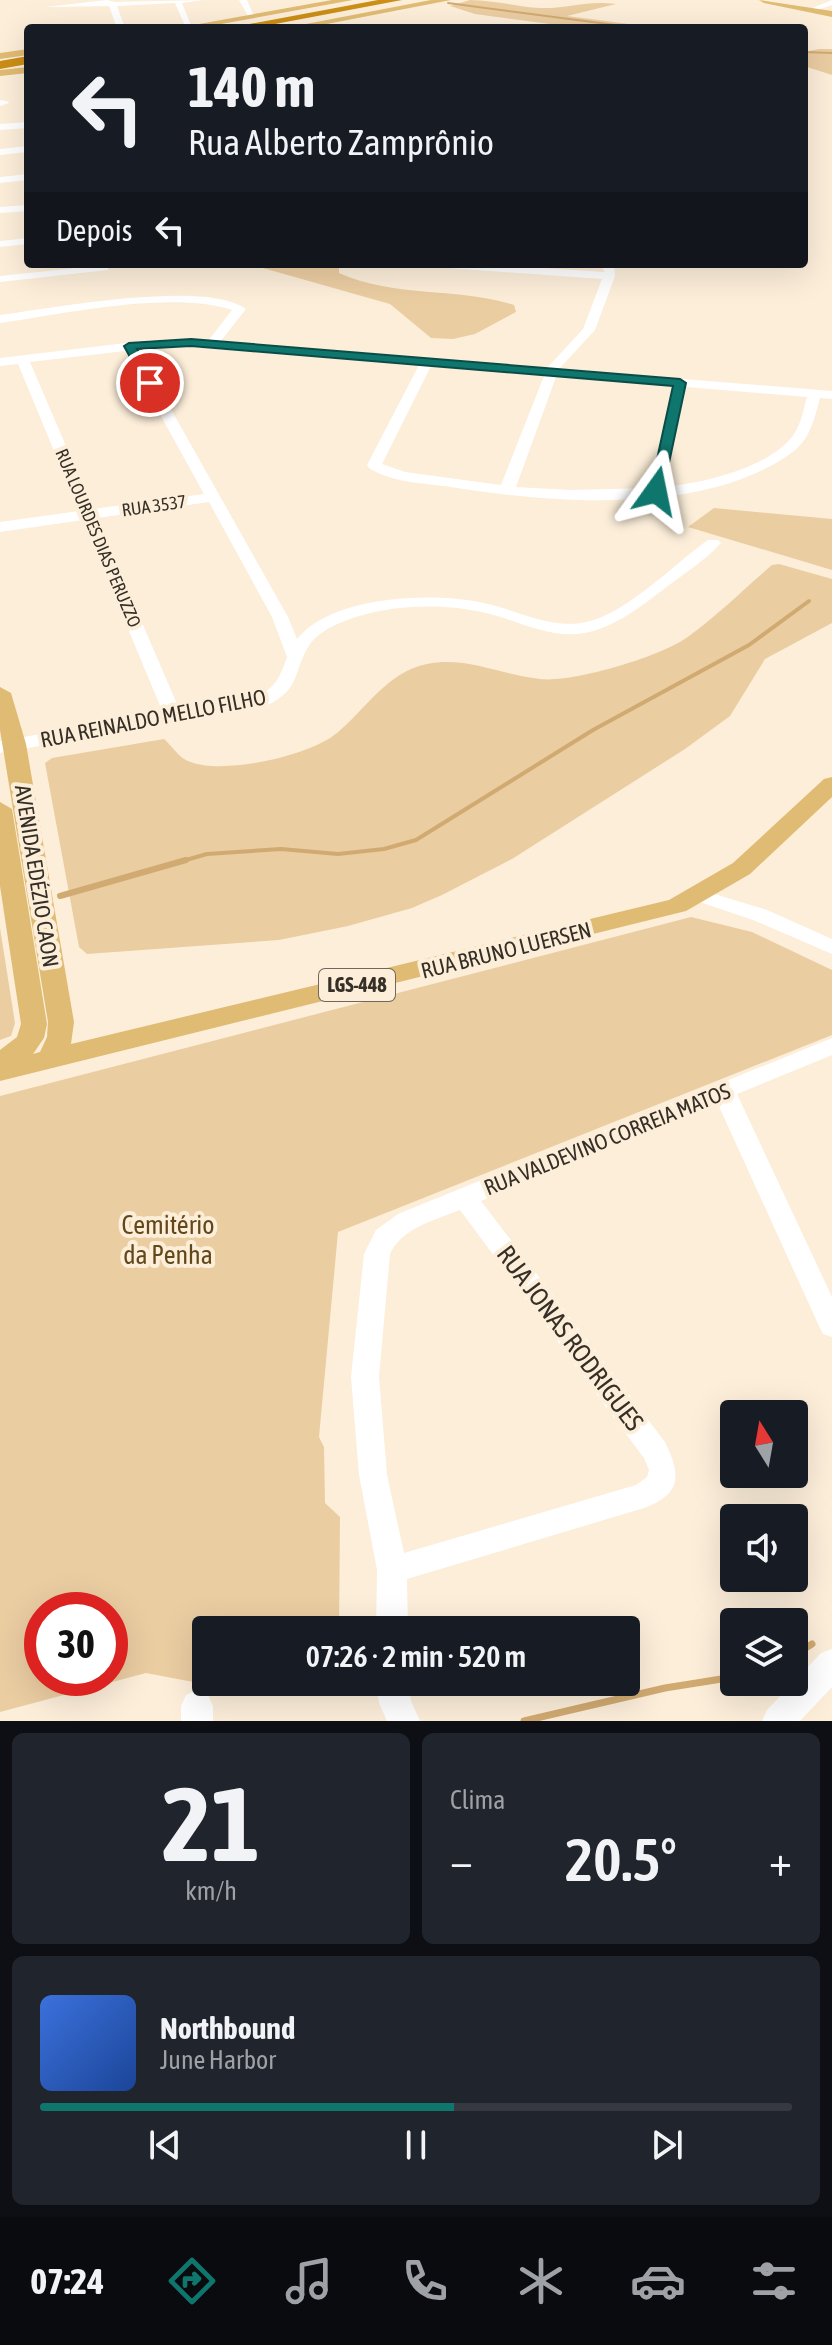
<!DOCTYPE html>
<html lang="pt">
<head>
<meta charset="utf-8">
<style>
	body { margin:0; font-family:"Asap Condensed",sans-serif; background:#20242c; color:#f1f3f6; height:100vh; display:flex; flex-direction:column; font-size:30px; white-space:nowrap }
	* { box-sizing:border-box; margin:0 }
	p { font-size:26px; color:#9ea1a6 }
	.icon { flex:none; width:44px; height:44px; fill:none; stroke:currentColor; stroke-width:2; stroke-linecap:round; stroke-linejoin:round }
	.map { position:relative; height:1721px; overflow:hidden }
	.panel { display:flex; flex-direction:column; gap:12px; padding:12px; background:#0d0f14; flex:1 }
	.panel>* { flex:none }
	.guide { position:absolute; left:24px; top:24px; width:784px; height:244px; border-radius:8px; box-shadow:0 8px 32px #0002; background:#171b24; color:#f1f3f6; overflow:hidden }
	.needle { width:52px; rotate:349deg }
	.fabs { position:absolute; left:720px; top:1400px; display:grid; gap:16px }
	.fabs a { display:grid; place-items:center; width:88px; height:88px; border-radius:8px; background:#171b24; box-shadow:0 8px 32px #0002; font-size:40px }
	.speed { position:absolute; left:24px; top:1592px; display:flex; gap:16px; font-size:40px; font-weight:700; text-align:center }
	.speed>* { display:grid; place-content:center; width:104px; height:104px; border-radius:50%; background:#171b24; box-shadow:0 8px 32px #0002; line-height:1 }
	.speed .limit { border:12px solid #d22; background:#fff; color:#111 }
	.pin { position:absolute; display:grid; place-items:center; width:68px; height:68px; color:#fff; margin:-34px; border:4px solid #fff; border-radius:50%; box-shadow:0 2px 8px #0007 }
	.me { position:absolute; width:88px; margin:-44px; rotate:12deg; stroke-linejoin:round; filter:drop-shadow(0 0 6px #0008) }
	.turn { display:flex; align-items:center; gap:28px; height:168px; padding:0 32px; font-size:36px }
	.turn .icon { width:104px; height:104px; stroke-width:2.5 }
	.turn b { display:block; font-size:56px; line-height:68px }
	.then { display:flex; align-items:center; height:76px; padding:0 32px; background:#0003; gap:16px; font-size:30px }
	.big { font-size:60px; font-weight:600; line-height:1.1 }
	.panel .tile { flex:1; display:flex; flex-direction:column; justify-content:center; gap:12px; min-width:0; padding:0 28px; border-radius:12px; background:#20242c }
	.panel .dial { align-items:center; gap:0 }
	.dial b { font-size:104px; line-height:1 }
	.song { display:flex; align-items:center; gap:24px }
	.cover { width:96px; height:96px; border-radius:12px; background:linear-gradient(135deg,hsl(220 70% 55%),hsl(220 70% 35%)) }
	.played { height:8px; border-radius:4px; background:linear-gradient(90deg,#0f766e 55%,#363941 55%) }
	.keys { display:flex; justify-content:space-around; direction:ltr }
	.heat { display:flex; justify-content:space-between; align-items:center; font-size:44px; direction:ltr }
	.panel .tiles { flex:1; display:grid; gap:12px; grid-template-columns:1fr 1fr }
	.tile:last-child { grid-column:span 2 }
	.trip { position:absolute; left:192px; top:1616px; width:448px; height:80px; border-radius:8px; background:#171b24; box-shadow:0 8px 32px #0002; font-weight:600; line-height:80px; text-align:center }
	.tab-bar { display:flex; height:128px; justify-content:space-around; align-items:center; background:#090b0e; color:#9ea1a6 }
	.tab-bar .icon { width:56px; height:56px }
	.tab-bar .on { color:#0f766e }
	.tab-bar b { font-size:36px; color:#f1f3f6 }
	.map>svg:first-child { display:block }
</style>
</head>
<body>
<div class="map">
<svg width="832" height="1721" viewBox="0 0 832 1721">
	<rect width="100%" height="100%" fill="#fceed9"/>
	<path fill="#ebcda2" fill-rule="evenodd" d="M470 0C494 0 517 7 540 8 567 9 588 0 616 4L567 16 644 26 739 28 565 26 475 14 450 6Z
		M819 49H832V75L804 66V52Z
		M249 264H339V273C395 298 457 287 514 305L516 312 475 334 453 339 431 338 390 304Z
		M714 508 832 519V570L688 527Z
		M779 564 832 579V623L765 659 730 716 685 749 512 859 442 895 412 908 348 926 279 940 87 954 79 947 45 763 52 758 164 739C171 745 178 756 186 760 218 777 310 756 337 733 366 709 387 672 427 664 467 656 500 675 540 679 573 683 663 656 689 636 718 615 745 588 772 565Z
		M691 917 752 932 832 970V1035L338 1232 319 1437 324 1447 325 1503 340 1517 339 1630H206V1682H291L251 1693 146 1673 0 1712V1096ZM42 1610H110V1678H42Z
		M0 928 15 1023 11 1036 0 1040Z"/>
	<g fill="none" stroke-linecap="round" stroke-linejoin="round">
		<path stroke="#d1aa71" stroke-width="2" d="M448 3 638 28
			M804 52 832 53"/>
		<path stroke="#d1aa71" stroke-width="4" d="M179 862 207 854 281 849 338 854 384 849 416 840 593 730 749 645 809 601"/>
		<path stroke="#d1aa71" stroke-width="6" d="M60 896 186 860"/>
		<path stroke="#d1aa71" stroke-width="7" d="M794 1655 812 1644
			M524 1721 665 1688 734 1677"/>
		<path fill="#fff" fill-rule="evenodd" d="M107 0 115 2 203 0 182 3 192 28H186L175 3 117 6 125 28H117L109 6 45 7Z
			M239 0H247L255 18H249Z
			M832 0V5L811 12 807 10Z
			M0 100 7 101 9 103 0 106Z
			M28 122V128L0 130V124Z
			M28 146V152L0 155V149Z
			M28 174V180L0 183V177Z
			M28 205V211L0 213V207Z
			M28 238V244L0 247V241Z
			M429 264H485L604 272 602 264H614L615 276 595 330 559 369 832 391V399L820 398C815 417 810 439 794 451 706 517 553 503 451 487 424 483 393 483 369 468L367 465 419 365 191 347 137 349 288 617 297 639C333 595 433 592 484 603 517 610 551 630 586 622 626 614 674 564 708 540H718L721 543C706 560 682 575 664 589 640 607 615 627 585 633 552 639 521 622 490 614 450 604 403 604 363 615 345 620 321 629 310 644 292 672 302 689 266 706L0 753V741L163 713 83 520 0 532V522L79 511 18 364 0 366V358L151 340 208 341 232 310C171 290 65 314 0 323V315C52 308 206 279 246 309L220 342 547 368 583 329 602 279 435 267ZM125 351 204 494 93 509 30 362ZM431 366 544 376 501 485 405 472 382 464ZM556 377 673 386 649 488 570 490 516 487ZM686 387 807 397C803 411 801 426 791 438 765 469 703 483 664 487ZM209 502 272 617 287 657C280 677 276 688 255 697L180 711 97 518Z
			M104 265 108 266V270L0 282V276Z
			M701 890 767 910 832 939V954L753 920 694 900 691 896 694 892Z
			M832 1038V1055L737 1094 832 1297V1337L823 1334 819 1326 717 1102 481 1201 665 1442C681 1475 682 1494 644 1508L407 1579 408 1630H376L377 1570 359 1475 351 1377 364 1254 376 1230 398 1214ZM460 1210 644 1458 649 1470 647 1477 636 1485 404 1553 387 1475 379 1377 390 1254C402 1228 435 1220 460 1210Z
			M832 1649V1687L800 1721H762L767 1710 821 1653Z
			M376 1682H408L411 1701 420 1721H387L379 1703Z
			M197 1690 208 1695 213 1706V1721H181V1706L186 1695Z"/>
		<path fill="#e0bb73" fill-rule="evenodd" d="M332 0H353L199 28H177Z
			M431 0H451L306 28H285Z
			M759 0 832 11V17L764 3Z
			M28 49V55L0 59V53Z
			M28 67V73L0 76V70Z
			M0 687 11 693 26 744 74 1022 71 1044 669 900 733 863 824 779 832 777V797L750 874 686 911 0 1081V1050L17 1037 21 1024 0 886V802L12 809 47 1024 44 1038 33 1054 40 1052 47 1037 48 1022 0 730Z"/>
		<path fill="#cb8e16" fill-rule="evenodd" d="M378 0H402L254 28H228Z
			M28 56V64L0 69V61Z"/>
	</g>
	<path fill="#0f766e" stroke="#0a4d48" stroke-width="2" d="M191 339 680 379 686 383 663 491 656 495 650 491 673 386 191 346 137 349 156 383 150 386 144 383 124 346 129 343Z"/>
	<g text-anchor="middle" stroke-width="8" stroke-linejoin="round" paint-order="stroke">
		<g font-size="18" fill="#352f27" stroke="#fceed9">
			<text transform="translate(154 506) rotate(-8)" y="6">RUA 3537</text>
			<text transform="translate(98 538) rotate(67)" y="6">RUA LOURDES DIAS PERUZZO</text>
		</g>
		<rect fill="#fceed9" stroke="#71685c" stroke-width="2" x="319" y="969" width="76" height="32" rx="6"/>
		<g font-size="20" font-weight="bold" fill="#352f27">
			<text x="357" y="992">LGS-448</text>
		</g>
		<g font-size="22" fill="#352f27" stroke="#fceed9">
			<text transform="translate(153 718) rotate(-11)" y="8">RUA REINALDO MELLO FILHO</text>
			<text transform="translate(37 876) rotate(81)" y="8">AVENIDA EDÉZIO CAON</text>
			<text transform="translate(506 950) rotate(-14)" y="8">RUA BRUNO LUERSEN</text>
			<text transform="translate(607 1139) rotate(-22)" y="8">RUA VALDEVINO CORREIA MATOS</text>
		</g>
		<g font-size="26" fill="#62471b" stroke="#fceed9">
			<text x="168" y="1234">Cemitério<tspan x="168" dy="30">da Penha</tspan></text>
		</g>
		<g font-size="26" fill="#352f27" stroke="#fceed9">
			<text transform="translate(570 1338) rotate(53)" y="9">RUA JONAS RODRIGUES</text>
		</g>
	</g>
</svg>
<div class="fabs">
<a><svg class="needle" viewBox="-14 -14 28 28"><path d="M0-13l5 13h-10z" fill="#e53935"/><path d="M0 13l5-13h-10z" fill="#9ea1a6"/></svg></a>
<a><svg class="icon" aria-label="sound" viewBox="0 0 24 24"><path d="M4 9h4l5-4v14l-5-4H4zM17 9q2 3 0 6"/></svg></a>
<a><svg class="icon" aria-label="layers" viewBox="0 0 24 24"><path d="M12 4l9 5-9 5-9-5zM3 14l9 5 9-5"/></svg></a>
</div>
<div class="speed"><div class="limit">30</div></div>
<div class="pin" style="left:150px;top:383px;background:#d93025"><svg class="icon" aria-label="arrive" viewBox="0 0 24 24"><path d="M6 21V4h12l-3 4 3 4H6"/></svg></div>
<svg class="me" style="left:656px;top:491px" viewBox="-20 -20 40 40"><path d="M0-17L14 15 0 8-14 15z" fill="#0f766e" stroke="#fff" stroke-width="4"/></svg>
<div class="trip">07:26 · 2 min · 520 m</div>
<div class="guide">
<div class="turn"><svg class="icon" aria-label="left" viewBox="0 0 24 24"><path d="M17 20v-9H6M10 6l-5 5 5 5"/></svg><div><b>140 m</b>Rua Alberto Zamprônio</div></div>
<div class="then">Depois<svg class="icon" aria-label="left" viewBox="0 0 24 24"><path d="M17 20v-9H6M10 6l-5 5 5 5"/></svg></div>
</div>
</div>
<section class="panel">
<div class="tiles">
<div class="tile dial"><b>21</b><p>km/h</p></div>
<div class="tile"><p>Clima</p>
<div class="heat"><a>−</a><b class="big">20.5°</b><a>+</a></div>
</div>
<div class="tile">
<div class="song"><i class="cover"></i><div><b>Northbound</b><p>June Harbor</p></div></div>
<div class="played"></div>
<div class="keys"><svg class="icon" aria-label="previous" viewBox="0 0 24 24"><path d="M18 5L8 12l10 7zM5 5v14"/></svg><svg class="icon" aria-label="pause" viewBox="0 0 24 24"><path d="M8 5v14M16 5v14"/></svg><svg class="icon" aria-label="next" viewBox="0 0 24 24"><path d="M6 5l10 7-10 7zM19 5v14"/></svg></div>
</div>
</div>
</section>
<nav class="tab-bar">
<b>07:24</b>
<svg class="icon on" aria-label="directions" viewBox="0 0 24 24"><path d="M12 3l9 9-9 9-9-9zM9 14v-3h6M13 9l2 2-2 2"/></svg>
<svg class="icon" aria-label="music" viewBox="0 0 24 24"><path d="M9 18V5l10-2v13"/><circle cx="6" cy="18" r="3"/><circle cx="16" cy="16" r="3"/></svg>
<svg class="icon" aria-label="phone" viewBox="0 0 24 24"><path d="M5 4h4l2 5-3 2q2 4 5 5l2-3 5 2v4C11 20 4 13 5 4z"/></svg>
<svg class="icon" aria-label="climate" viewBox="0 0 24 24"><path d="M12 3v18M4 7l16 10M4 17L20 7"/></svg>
<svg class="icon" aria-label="car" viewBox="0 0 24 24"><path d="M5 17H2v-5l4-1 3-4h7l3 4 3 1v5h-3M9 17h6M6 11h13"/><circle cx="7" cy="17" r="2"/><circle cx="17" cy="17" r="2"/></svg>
<svg class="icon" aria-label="filters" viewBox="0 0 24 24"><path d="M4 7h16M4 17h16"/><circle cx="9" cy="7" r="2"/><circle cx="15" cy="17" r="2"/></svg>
</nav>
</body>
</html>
